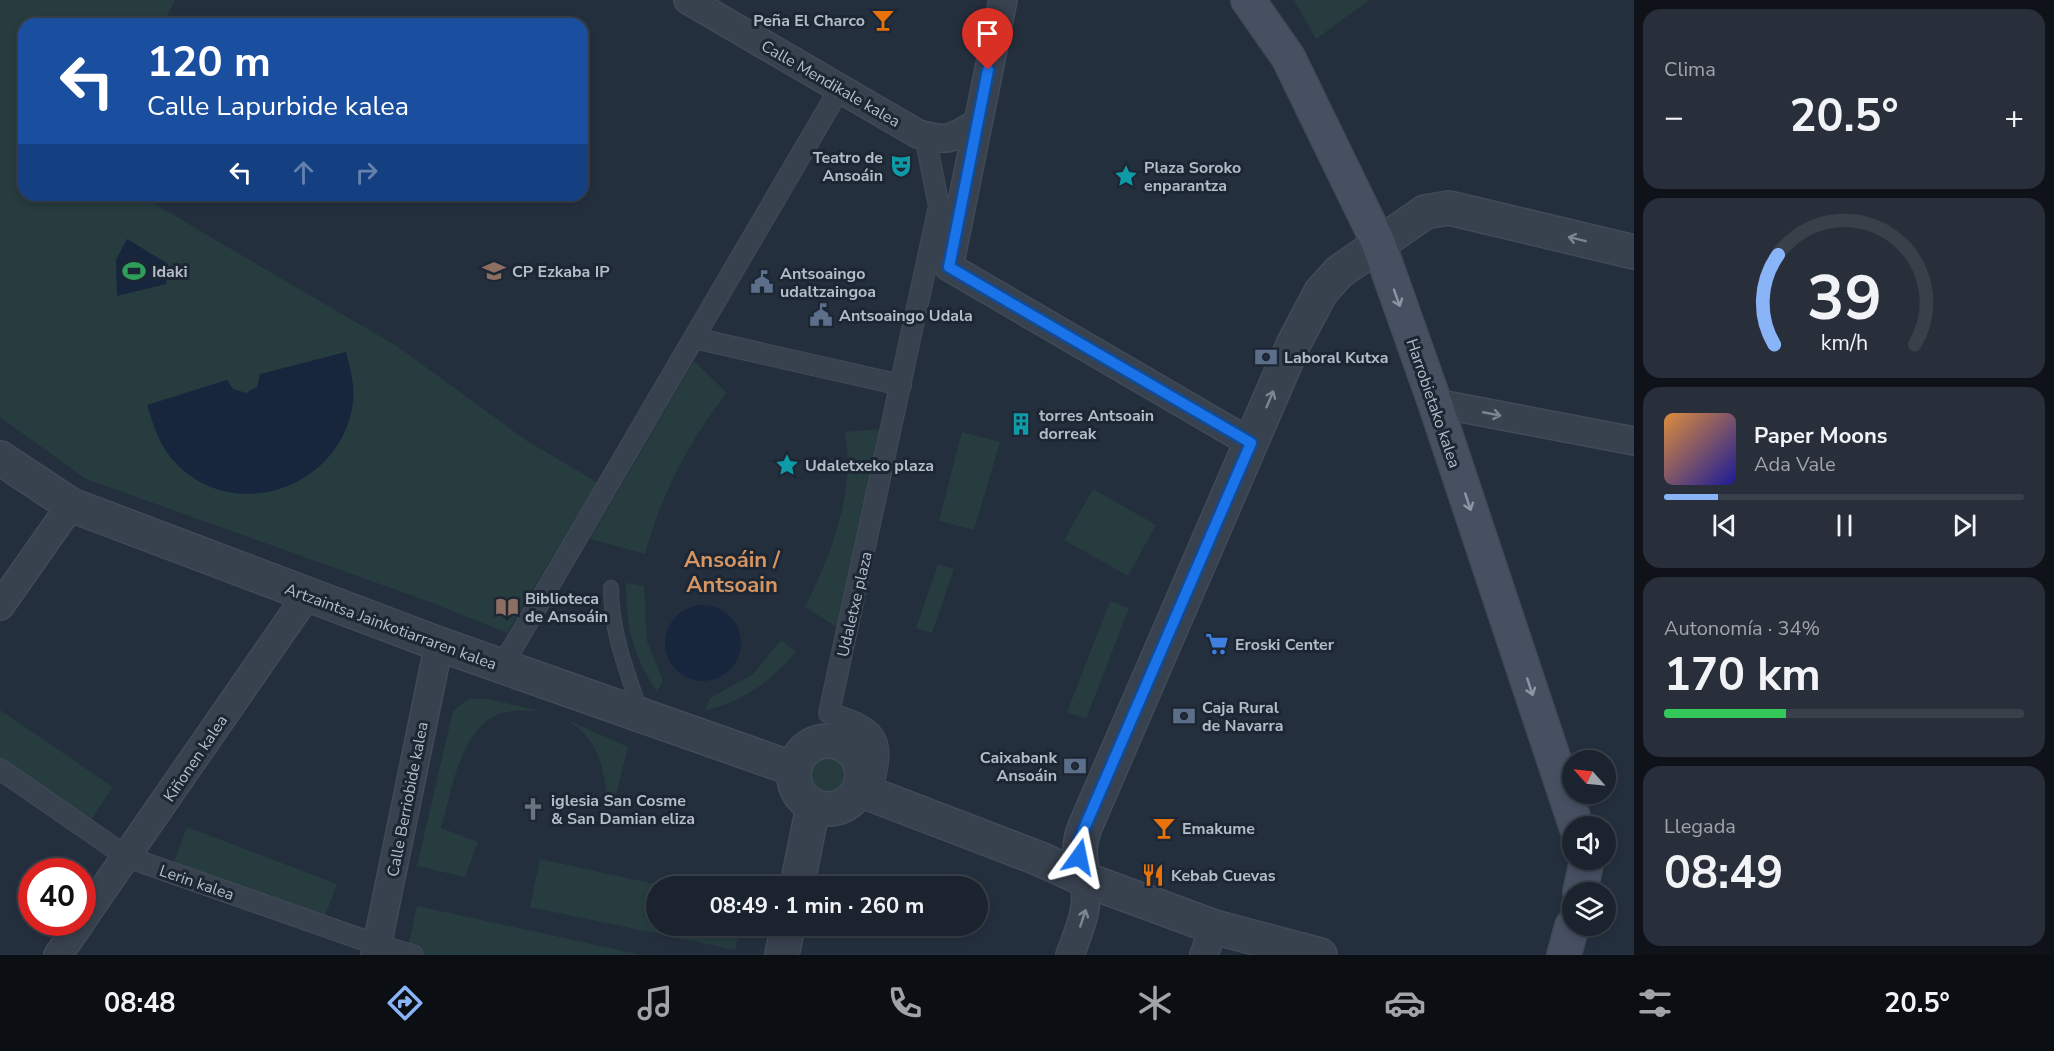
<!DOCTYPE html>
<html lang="es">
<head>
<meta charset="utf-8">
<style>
	body { margin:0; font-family:"Nunito Sans",sans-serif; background:#282f3a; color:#f1f3f6; height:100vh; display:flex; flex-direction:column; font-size:22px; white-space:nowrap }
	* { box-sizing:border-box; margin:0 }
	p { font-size:20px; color:#a0a4aa }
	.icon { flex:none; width:33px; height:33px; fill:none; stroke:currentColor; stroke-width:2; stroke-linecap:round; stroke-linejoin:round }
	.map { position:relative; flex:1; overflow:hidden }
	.details { display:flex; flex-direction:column; gap:9px; padding:9px; background:#0f1319; width:420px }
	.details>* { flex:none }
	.banner { position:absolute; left:18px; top:18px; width:570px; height:183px; border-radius:18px; box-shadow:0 3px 9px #0003,0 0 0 2px #39404a; background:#1a4fa0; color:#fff; overflow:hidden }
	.needle { width:39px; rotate:297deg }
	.fabs { position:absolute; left:1562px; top:750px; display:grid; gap:12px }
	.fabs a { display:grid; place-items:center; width:54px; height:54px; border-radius:50%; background:#1b232e; box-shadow:0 3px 9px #0003,0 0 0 2px #39404a; font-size:30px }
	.speed { position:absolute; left:18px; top:858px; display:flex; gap:12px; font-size:30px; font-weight:700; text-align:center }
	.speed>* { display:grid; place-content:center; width:78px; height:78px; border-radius:50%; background:#1b232e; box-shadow:0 3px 9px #0003,0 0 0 2px #39404a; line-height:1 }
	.speed .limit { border:9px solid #d22; background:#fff; color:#111 }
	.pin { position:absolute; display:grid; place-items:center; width:51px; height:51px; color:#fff; margin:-62px -26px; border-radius:50% 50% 50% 0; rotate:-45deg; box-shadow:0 0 6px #0007 }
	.pin .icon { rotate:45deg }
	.me { position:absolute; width:66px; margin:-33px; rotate:12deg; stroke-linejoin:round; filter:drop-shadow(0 0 4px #0008) }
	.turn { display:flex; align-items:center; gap:21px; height:126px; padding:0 30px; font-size:27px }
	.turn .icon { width:78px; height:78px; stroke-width:2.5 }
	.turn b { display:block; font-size:42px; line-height:51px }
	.lanes { display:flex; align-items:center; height:57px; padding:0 30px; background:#0003; justify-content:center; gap:30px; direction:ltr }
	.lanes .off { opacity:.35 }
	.big { font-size:45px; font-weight:700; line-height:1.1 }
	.details .card { flex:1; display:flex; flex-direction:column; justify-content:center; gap:9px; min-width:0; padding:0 21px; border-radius:18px; background:#282f3a }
	.details .dial { align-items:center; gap:0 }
	.dial svg { height:156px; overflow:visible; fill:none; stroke:#39404a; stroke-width:7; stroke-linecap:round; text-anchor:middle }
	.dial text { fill:#f1f3f6; stroke:none }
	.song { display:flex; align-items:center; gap:18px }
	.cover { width:72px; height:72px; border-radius:9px; background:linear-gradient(135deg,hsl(30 70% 55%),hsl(240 70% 35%)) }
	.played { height:6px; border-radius:3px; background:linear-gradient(90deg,#8ab4f8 15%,#39404a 15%) }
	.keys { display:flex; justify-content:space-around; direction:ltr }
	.heat { display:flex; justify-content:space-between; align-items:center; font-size:33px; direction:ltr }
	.charge { height:9px; border-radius:4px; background:linear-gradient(90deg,#34c759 34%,#39404a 0) }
	.trip { position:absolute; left:646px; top:876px; width:342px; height:60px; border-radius:30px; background:#1b232e; box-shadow:0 3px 9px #0003,0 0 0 2px #39404a; font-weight:700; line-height:60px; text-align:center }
	.tab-bar { display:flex; height:96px; justify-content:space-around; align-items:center; background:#0b0e12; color:#a0a4aa }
	.tab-bar .icon { width:42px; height:42px }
	.tab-bar .active { color:#8ab4f8 }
	.tab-bar b { font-size:27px; color:#f1f3f6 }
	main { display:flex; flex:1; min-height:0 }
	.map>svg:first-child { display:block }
</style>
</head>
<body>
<main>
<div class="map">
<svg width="1634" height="955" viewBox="0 0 1634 955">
	<rect width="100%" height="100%" fill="#242f3e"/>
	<path fill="#263c3f" d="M0 0H175L163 24H24V195H139L398 347 527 441 597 482 507 633 430 602 86 479 0 417Z
		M1294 0H1369L1316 39Z
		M694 361 727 393C688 442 662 493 645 554L590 539Z
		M883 429 840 629 805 607C831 556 856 490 845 432Z
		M962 432 1000 442 974 530 939 521Z
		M1093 489 1156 525 1128 576 1064 540Z
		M938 564 954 569 932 633 916 628Z
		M626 583 644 586 647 641 663 681 657 692C633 655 626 628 626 583Z
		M1110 601 1129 608 1086 719 1067 712Z
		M781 640 796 652C772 680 742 703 705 710L710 698 753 674Z
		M469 699H488L540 711C530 711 518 710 507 712 461 721 452 790 441 828L478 842 465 877 417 866 453 711Z
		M0 710 113 787 86 827 0 768Z
		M565 719 628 747 613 806 608 803C603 767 600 739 565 719Z
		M805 776a23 23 0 1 1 46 0a23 23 0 1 1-46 0Z
		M187 827 337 884 320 929 170 872Z
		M540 859 664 886H657V926H741L735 950 530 907Z
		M417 906 642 955H414L407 953Z"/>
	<path fill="#17263c" d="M127 239 168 264 166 284 117 296 116 260Z
		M346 352C350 368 355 384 353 402 342 489 231 527 172 459 159 444 153 424 147 405L227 380 233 389 246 393 257 387 260 374Z
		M665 643a38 38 0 1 1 76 0a38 38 0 1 1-76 0Z"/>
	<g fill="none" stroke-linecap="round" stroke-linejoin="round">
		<g stroke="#414a57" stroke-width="16">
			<path id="service" d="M611 588C611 632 627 672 641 713"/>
		</g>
		<g stroke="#414a57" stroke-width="22">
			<path id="pedestrian" d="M694 338 901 385
				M502 666 840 88
				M0 769 127 857 378 945 413 955
				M871 795C885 742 884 729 829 713L939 206 925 136"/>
		</g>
		<g stroke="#414a57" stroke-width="30">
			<path id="minor" d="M688 0 918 134C947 142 952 139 976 124
				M1003 0 949 267 1251 443
				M1435 403 1634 441
				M0 606 71 505
				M82 920 307 595
				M58 955 81 922
				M375 955 439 644
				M1070 955C1080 927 1090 909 1084 879
				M1204 955 1214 927"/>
		</g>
		<g stroke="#414a57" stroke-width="36">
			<path id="tertiary" d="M0 458 71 505 439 644 794 769
				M794 775a34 34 0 1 1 68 0a34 34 0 1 1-68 0Z
				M860 790 1040 859 1084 879 1214 927 1320 955
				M1084 879C1080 860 1077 846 1085 827L1294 343 1321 292 1339 272 1425 212 1449 208 1634 252
				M797 886 813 807
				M782 955 788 926"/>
		</g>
		<g stroke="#414a57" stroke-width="36">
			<path id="secondary" d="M1248 0 1288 57 1378 242 1435 403 1576 826
				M1580 892 1587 860
				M1564 955 1572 926"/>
		</g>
		<use href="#service" stroke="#38414e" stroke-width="14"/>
		<use href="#pedestrian" stroke="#38414e" stroke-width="20"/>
		<use href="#minor" stroke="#38414e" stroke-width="27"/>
		<use href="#tertiary" stroke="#38414e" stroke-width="33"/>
		<use href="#secondary" stroke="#465061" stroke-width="33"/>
	</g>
	<defs><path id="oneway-shaft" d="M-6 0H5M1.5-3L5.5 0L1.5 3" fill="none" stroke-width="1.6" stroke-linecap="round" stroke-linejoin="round" transform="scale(1.5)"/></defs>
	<g stroke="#7c8592">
		<use href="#oneway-shaft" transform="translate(1577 239) rotate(-166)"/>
		<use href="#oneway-shaft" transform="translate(1270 399) rotate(-67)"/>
		<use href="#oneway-shaft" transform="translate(1492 414) rotate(11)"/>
		<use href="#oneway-shaft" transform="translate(1083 918) rotate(-72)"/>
	</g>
	<g stroke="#8e96a5">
		<use href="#oneway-shaft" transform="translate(1397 298) rotate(70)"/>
		<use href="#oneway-shaft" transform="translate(1468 502) rotate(72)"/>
		<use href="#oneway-shaft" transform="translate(1530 687) rotate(72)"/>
	</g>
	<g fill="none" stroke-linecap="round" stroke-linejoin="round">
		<g stroke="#114b97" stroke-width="15">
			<path id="route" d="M988 70 949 267 1251 443 1080 838 1079 857"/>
		</g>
		<use href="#route" stroke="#1a73e8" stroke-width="10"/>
	</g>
	<defs>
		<g id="bar-bare" transform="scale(1.8)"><path d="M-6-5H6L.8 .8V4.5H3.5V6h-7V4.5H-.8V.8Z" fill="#e8710a" stroke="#1d2633" stroke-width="2.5" paint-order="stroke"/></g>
		<g id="theatre-bare" transform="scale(1.8)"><path d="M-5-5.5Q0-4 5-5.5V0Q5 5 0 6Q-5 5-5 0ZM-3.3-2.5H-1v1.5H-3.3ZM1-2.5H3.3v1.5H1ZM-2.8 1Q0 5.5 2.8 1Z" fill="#0f9aa8" stroke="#1d2633" stroke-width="2.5" paint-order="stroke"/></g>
		<g id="sight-bare" transform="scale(1.8)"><path d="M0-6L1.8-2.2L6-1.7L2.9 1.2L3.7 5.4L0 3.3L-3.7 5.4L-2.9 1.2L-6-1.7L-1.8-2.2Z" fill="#0f9aa8" stroke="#1d2633" stroke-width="2.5" paint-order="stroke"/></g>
		<g id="stadium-bare" transform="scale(1.8)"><path d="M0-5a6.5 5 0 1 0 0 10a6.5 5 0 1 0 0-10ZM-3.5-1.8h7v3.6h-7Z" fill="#2e9e5b" stroke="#1d2633" stroke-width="2.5" paint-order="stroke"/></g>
		<g id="school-bare" transform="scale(1.8)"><path d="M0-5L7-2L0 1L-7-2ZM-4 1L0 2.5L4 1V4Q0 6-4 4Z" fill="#8d6e63" stroke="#1d2633" stroke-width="2.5" paint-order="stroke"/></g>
		<g id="civic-bare" transform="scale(1.8)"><path d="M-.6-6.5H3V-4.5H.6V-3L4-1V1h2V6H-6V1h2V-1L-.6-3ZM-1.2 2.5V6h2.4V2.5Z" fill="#5c6f8a" stroke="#1d2633" stroke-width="2.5" paint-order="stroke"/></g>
		<g id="bank-bare" transform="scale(1.8)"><path d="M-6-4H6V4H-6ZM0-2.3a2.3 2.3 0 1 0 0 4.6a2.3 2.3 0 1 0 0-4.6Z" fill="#5c6f8a" stroke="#1d2633" stroke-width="2.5" paint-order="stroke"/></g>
		<g id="building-bare" transform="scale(1.8)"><path d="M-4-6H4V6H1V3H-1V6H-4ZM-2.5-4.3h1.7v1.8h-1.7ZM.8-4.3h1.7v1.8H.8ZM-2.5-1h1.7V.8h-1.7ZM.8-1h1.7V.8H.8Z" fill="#0f9aa8" stroke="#1d2633" stroke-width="2.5" paint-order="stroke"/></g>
		<g id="library-bare" transform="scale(1.8)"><path d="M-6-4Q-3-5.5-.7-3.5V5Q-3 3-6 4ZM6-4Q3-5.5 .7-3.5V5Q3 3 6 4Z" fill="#8d6e63" stroke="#1d2633" stroke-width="2.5" paint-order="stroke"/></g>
		<g id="supermarket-bare" transform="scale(1.8)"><path d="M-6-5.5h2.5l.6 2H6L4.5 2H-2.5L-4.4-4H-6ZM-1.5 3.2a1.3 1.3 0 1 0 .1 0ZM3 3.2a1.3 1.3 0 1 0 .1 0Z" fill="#3f7fe0" stroke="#1d2633" stroke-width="2.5" paint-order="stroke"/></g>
		<g id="church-bare" transform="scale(1.8)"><path d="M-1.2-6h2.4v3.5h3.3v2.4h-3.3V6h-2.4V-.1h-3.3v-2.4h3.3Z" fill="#6b7280" stroke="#1d2633" stroke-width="2.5" paint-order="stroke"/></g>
		<g id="restaurant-bare" transform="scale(1.8)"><path d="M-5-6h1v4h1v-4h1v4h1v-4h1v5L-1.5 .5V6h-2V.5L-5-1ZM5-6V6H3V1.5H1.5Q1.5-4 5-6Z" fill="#e8710a" stroke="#1d2633" stroke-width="2.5" paint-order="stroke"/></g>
	</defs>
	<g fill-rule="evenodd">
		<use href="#bar-bare" x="883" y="20"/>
		<use href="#theatre-bare" x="901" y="166"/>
		<use href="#sight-bare" x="1126" y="176"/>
		<use href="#stadium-bare" x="134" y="271"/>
		<use href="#school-bare" x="494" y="271"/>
		<use href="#civic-bare" x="762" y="282"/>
		<use href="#civic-bare" x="821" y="315"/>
		<use href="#bank-bare" x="1266" y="357"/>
		<use href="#building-bare" x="1021" y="424"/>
		<use href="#sight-bare" x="787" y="465"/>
		<use href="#library-bare" x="507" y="607"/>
		<use href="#supermarket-bare" x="1217" y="644"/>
		<use href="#bank-bare" x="1184" y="716"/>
		<use href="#bank-bare" x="1075" y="766"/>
		<use href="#church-bare" x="533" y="809"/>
		<use href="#bar-bare" x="1164" y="828"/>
		<use href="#restaurant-bare" x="1153" y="875"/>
	</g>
	<g text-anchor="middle" stroke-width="6" stroke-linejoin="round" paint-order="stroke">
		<g font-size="16" font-weight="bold" fill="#b4bcc9" stroke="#1d2633" text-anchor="start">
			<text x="865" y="26" text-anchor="end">Peña El Charco</text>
			<text x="883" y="163" text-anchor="end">Teatro de<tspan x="883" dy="18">Ansoáin</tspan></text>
			<text x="1144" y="173">Plaza Soroko<tspan x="1144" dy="18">enparantza</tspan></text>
			<text x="152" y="277">Idaki</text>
			<text x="512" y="277">CP Ezkaba IP</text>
			<text x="780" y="279">Antsoaingo<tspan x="780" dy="18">udaltzaingoa</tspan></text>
			<text x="839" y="321">Antsoaingo Udala</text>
			<text x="1284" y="363">Laboral Kutxa</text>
			<text x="1039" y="421">torres Antsoain<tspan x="1039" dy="18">dorreak</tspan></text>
			<text x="805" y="471">Udaletxeko plaza</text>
			<text x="525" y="604">Biblioteca<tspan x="525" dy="18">de Ansoáin</tspan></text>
			<text x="1235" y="650">Eroski Center</text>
			<text x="1202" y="713">Caja Rural<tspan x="1202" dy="18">de Navarra</tspan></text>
			<text x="1057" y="763" text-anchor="end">Caixabank<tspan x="1057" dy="18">Ansoáin</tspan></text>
			<text x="551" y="806">iglesia San Cosme<tspan x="551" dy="18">&amp; San Damian eliza</tspan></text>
			<text x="1182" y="834">Emakume</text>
			<text x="1171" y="881">Kebab Cuevas</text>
		</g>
		<g font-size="16" fill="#b4bcc9" stroke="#1d2633">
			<text transform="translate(831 83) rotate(30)" y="6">Calle Mendikale kalea</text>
			<text transform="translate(1434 403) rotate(71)" y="6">Harrobietako kalea</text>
			<text transform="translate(854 604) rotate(-77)" y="6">Udaletxe plaza</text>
			<text transform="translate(391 626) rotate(20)" y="6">Artzaintsa Jainkotiarraren kalea</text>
			<text transform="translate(195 758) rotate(-56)" y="6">Kiñonen kalea</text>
			<text transform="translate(407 799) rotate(-79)" y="6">Calle Berriobide kalea</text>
			<text transform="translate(197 882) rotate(19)" y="6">Lerin kalea</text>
		</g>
		<g font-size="22" font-weight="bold" fill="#d59563" stroke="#1d2633">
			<text x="732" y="567">Ansoáin /<tspan x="732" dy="25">Antsoain</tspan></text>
		</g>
	</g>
</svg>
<div class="fabs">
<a><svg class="needle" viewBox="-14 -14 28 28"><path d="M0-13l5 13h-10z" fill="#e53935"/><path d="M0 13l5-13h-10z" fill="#a0a4aa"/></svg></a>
<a><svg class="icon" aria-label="sound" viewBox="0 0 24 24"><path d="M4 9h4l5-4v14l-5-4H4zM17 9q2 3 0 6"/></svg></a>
<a><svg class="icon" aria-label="layers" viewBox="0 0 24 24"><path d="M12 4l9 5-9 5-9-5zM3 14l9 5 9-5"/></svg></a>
</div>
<div class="speed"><div class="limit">40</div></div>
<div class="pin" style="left:988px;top:70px;background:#d93025"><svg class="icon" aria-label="arrive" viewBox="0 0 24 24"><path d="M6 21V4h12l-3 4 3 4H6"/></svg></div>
<svg class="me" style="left:1079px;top:857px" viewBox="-20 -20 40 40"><path d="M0-17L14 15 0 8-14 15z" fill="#1a73e8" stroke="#fff" stroke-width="4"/></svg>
<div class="trip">08:49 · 1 min · 260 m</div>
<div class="banner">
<div class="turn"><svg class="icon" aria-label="left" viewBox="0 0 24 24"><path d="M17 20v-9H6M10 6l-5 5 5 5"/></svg><div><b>120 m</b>Calle Lapurbide kalea</div></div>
<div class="lanes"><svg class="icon" aria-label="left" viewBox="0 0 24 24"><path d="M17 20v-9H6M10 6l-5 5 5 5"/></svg><svg class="icon off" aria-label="ahead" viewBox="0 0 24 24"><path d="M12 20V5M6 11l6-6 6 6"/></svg><svg class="icon off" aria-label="right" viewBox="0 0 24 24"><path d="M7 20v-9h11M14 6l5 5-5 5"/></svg></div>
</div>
</div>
<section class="details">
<div class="card"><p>Clima</p>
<div class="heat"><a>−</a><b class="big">20.5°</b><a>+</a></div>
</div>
<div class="card dial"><svg viewBox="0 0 100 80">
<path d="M14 69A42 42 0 1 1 86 69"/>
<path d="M14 69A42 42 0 0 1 16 23" stroke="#8ab4f8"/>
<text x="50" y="56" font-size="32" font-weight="700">39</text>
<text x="50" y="72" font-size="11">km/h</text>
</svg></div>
<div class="card">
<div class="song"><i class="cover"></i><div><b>Paper Moons</b><p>Ada Vale</p></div></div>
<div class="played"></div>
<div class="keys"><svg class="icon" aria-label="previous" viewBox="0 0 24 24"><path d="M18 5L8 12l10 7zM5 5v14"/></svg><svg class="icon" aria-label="pause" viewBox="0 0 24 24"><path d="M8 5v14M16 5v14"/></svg><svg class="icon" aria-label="next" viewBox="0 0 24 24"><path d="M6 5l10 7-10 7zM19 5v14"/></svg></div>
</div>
<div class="card"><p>Autonomía · 34%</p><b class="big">170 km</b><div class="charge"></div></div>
<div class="card"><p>Llegada</p><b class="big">08:49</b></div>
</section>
</main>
<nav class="tab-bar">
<b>08:48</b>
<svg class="icon active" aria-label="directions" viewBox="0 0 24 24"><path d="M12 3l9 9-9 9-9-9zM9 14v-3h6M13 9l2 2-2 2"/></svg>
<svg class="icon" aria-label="music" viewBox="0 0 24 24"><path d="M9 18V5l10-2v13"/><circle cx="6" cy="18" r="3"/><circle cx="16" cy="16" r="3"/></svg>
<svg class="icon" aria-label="phone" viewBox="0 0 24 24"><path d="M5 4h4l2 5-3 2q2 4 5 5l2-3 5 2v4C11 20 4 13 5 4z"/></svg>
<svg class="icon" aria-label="climate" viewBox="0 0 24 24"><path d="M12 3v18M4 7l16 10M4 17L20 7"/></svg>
<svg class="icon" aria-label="car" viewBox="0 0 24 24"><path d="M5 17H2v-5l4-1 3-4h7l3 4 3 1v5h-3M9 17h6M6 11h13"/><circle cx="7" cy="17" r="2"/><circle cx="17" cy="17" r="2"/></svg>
<svg class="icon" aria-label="filters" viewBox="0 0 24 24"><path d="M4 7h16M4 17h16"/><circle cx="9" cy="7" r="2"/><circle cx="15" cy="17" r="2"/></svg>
<b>20.5°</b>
</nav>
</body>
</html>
